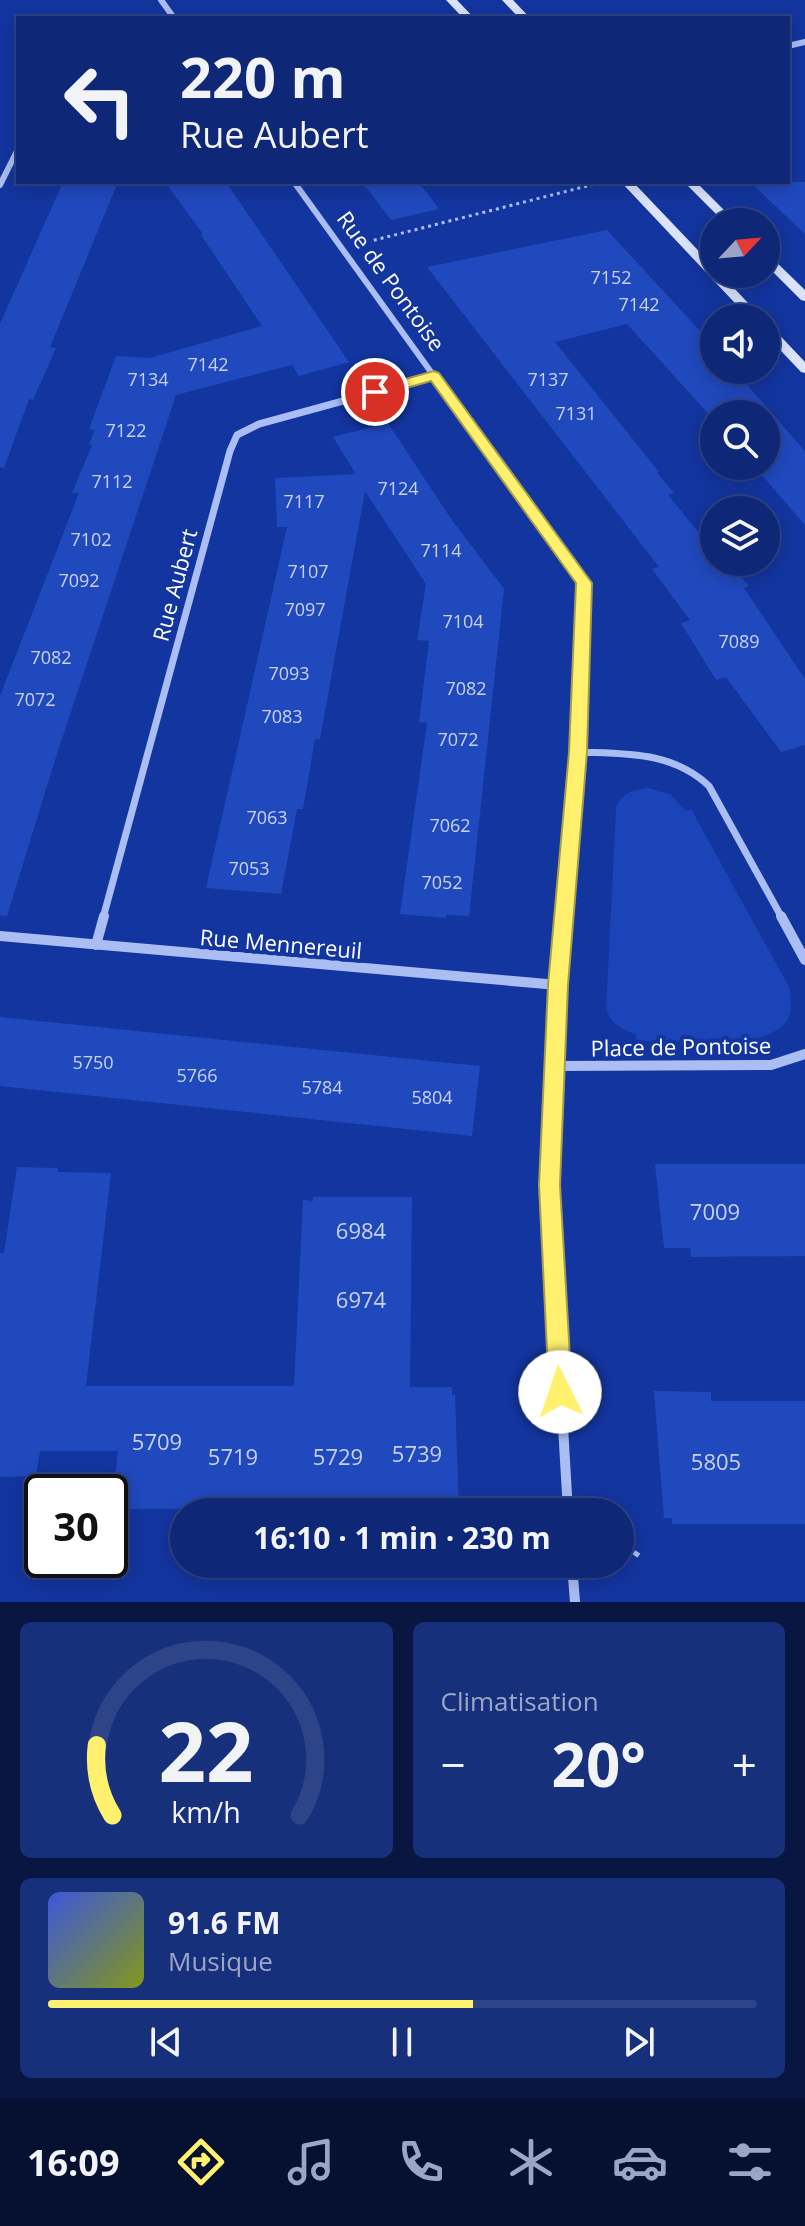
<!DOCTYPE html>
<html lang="fr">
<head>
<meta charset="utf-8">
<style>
	body { margin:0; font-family:"Open Sans",sans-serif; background:#17307c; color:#f1f3f6; height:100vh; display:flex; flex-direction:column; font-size:30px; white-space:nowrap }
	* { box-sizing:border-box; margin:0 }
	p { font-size:26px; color:#9ba6c6 }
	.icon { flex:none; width:44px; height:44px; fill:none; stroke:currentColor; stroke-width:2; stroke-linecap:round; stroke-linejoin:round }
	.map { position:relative; height:1602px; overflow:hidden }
	.drawer { display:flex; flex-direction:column; gap:20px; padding:20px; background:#081641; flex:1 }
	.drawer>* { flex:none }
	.guide { position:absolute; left:16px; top:16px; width:774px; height:168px; border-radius:0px; box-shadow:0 4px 20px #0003,0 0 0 2px #2e4489; background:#0e2877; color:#f1f3f6; overflow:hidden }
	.needle { width:52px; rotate:64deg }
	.controls { position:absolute; left:700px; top:208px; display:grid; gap:16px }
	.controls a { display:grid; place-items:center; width:80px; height:80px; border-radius:50%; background:#0e2877; box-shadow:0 4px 20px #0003,0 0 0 2px #2e4489; font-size:40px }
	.speed { position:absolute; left:24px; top:1474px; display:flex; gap:16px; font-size:40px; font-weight:700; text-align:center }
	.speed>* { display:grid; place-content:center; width:104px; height:104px; border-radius:50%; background:#0e2877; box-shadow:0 4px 20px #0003,0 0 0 2px #2e4489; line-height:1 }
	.speed .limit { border:4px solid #111; border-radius:12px; background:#fff; color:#111 }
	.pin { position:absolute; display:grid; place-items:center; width:68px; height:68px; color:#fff; margin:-34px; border:4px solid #fff; border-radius:50%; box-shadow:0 2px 8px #0007 }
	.me { position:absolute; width:88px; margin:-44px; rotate:356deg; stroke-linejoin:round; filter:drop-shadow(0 0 6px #0008) }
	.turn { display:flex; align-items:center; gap:28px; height:168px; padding:0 32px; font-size:36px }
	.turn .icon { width:104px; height:104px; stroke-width:2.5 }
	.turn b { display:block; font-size:56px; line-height:68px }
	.big { font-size:60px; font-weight:700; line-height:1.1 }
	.drawer .card { flex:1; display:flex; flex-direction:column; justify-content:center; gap:12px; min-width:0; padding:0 28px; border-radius:12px; background:#17307c }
	.drawer .dial { align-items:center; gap:0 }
	.dial svg { height:208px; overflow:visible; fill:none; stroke:#2e4489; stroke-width:7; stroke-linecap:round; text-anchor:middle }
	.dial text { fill:#f1f3f6; stroke:none }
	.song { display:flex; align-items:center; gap:24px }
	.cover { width:96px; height:96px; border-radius:12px; background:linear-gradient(135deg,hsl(230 70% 55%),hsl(70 70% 35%)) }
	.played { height:8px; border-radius:4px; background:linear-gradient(90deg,#fff16e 60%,#2e4489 60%) }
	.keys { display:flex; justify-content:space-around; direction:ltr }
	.heat { display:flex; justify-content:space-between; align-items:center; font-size:44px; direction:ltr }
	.drawer .tiles { flex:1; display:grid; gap:20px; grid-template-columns:1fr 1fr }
	.card:last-child { grid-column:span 2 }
	.trip { position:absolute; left:170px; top:1498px; width:464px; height:80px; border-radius:40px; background:#0e2877; box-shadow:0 4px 20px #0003,0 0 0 2px #2e4489; font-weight:700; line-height:80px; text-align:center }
	.tab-bar { display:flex; height:128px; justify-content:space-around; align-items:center; background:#061030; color:#9ba6c6 }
	.tab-bar .icon { width:56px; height:56px }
	.tab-bar .selected { color:#fff16e }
	.tab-bar b { font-size:36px; color:#f1f3f6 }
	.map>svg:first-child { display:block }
</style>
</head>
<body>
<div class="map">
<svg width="805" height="1602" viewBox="0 0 805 1602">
	<rect width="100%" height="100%" fill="#13359f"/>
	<path fill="#1b44b9" d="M648 788 670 794 686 811 691 809 789 987C796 1022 784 1031 751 1040L636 1041V1034C620 1029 611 1024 606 1008L616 808C621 793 633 790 648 788Z"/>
	<path fill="#2149be" d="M63 182H118L50 347 56 348 33 400 29 399 4 468 0 467V324Z
		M165 182H226L349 362 299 376 292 365 176 395 55 760 7 916 0 915V696L79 493H72L92 445 89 444 95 430 89 429 116 356 150 358 262 326 201 235 203 234Z
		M362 182H419L439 209 391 220Z
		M750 182H805V234Z
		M607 230 714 346V370H734L805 451V525L754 466H766V414H714V420L627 324 555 342 659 472 657 473 674 493 668 495 714 551V562H728L749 586 744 588 805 679V745L781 752 726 677 716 680 681 623 690 620 652 569 659 567 427 267Z
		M388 423 449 516 504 589 469 916 446 915V918L400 914 427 723 419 722 429 641 417 640 426 584 365 491 320 739H315L303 809H297L281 894 206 888 287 527H277L275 478 356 474 333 437Z
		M0 1017 480 1066 472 1136 0 1086Z
		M655 1164H805V1256L691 1257 690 1248H664Z
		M17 1167 58 1168V1172L111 1173 86 1386H294L303 1200 313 1201V1197H412L410 1387H452V1395H455L459 1509H112L118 1451H40L36 1476 0 1477V1253H4Z
		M654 1391 711 1392V1401H805V1524H672V1518H664Z"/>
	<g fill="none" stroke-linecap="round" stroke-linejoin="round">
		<path stroke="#abbef4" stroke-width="3" stroke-dasharray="3 4" stroke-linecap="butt" d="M367 242 599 183"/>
		<path stroke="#abbef4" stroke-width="6" stroke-dasharray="5 7" stroke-linecap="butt" d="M635 1556 639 1550"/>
		<path stroke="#abbef4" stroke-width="6" d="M161 0 174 18
			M788 46 805 42
			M294 182 449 397
			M0 185 18 149
			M358 397 434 376"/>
		<path stroke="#abbef4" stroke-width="7" d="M448 395 584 583 578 752 564 918
			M578 752C625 754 672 751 709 786L782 918
			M103 918 230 451 237 435 259 424 365 395"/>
		<path stroke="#abbef4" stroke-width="10" d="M564 916 549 1185 568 1512
			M781 916 805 960
			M0 936 558 985
			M96 945 104 916
			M556 1066 771 1065 805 1054
			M572 1564 575 1602"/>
		<path fill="#dbe3fd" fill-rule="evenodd" d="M446 0H457L474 18H463Z
			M502 0H513L530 18H519Z
			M621 182H633L714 267V274H721L762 318H749Z
			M684 182H696L736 222H724Z
			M766 254 770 256 805 290V301L801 300 766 265Z
			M766 324 770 325 805 362V373L801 372 766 335Z"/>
	</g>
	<path fill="#fff16e" stroke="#a69d48" stroke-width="2" d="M434 371 439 373 592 583 587 752 568 985 560 1185 572 1392 569 1401 560 1404 552 1401 549 1392 539 1185 548 985 569 752 576 583 431 381 375 397 367 392 369 389Z"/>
	<g text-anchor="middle" stroke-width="8" stroke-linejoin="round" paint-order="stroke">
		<g font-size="18" fill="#c8d2ef">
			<text x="611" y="284">7152</text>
			<text x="639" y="311">7142</text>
			<text x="208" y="371">7142</text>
			<text x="148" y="386">7134</text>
			<text x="548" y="386">7137</text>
			<text x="576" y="420">7131</text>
			<text x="126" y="437">7122</text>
			<text x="112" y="488">7112</text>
			<text x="398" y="495">7124</text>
			<text x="304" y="508">7117</text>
			<text x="91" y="546">7102</text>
			<text x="441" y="557">7114</text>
			<text x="308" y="578">7107</text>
			<text x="79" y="587">7092</text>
			<text x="305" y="616">7097</text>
			<text x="463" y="628">7104</text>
			<text x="739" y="648">7089</text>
			<text x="51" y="664">7082</text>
			<text x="289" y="680">7093</text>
			<text x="466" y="695">7082</text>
			<text x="35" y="706">7072</text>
			<text x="282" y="723">7083</text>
			<text x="458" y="746">7072</text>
			<text x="267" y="824">7063</text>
			<text x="450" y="832">7062</text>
			<text x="249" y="875">7053</text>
			<text x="442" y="889">7052</text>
			<text x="93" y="1069">5750</text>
			<text x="197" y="1082">5766</text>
			<text x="322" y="1094">5784</text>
			<text x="432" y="1104">5804</text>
		</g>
		<g font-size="22" fill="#fff" stroke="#13359f">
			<text transform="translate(391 281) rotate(54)" y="8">Rue de Pontoise</text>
			<text transform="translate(175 585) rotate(-75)" y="8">Rue Aubert</text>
			<text transform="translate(281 944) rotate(5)" y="8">Rue Mennereuil</text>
			<text transform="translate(681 1047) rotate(-1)" y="8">Place de Pontoise</text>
		</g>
		<g font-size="22" fill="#c8d2ef">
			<text x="715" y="1220">7009</text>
			<text x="361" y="1239">6984</text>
			<text x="361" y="1308">6974</text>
			<text x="157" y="1450">5709</text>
			<text x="417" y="1462">5739</text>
			<text x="233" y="1465">5719</text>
			<text x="338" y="1465">5729</text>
			<text x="716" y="1470">5805</text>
		</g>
	</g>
</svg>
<div class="controls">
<a><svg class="needle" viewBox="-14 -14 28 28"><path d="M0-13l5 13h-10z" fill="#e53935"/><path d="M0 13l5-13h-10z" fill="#9ba6c6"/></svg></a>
<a><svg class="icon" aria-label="sound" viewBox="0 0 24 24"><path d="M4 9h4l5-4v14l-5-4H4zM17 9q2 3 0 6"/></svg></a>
<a><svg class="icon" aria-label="search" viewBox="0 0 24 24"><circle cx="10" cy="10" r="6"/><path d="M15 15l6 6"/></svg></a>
<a><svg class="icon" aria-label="layers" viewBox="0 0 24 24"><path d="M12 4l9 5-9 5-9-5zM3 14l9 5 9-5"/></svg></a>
</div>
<div class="speed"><div class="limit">30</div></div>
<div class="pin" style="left:375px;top:392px;background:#d93025"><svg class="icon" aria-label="arrive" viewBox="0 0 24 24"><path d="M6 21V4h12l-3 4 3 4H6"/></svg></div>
<svg class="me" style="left:560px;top:1392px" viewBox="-20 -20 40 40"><circle r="19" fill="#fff"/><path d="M0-13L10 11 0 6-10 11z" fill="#fff16e"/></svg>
<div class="trip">16:10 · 1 min · 230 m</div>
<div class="guide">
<div class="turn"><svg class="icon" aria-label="left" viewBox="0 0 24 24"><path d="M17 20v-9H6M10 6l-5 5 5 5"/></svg><div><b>220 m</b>Rue Aubert</div></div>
</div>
</div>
<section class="drawer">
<div class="tiles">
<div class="card dial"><svg viewBox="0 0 100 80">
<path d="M14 69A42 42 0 1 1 86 69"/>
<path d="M14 69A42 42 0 0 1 8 42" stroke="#fff16e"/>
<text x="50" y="56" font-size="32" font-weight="700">22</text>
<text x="50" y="72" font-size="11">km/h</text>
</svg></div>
<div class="card"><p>Climatisation</p>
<div class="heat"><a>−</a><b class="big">20°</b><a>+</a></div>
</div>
<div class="card">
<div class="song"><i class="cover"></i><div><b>91.6 FM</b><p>Musique</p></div></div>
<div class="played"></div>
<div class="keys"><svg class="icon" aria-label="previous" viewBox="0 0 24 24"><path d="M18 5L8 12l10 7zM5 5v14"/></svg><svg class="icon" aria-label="pause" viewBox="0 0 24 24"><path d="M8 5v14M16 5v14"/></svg><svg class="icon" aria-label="next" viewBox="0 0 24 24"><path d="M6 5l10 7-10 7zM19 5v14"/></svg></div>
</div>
</div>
</section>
<nav class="tab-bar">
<b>16:09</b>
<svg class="icon selected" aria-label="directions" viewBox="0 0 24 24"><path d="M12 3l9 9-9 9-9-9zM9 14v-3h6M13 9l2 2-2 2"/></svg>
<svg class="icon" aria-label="music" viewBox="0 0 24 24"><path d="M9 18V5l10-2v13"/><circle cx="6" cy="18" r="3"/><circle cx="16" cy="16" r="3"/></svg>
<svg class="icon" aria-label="phone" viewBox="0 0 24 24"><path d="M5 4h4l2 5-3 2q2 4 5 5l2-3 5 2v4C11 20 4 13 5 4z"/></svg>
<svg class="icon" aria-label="climate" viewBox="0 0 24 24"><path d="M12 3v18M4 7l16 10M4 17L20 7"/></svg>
<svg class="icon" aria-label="car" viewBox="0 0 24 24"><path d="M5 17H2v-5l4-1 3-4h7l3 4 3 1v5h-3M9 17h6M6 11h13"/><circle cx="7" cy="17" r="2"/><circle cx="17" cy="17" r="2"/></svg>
<svg class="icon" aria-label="filters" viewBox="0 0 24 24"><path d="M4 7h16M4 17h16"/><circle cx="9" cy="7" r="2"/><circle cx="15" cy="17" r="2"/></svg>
</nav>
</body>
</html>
